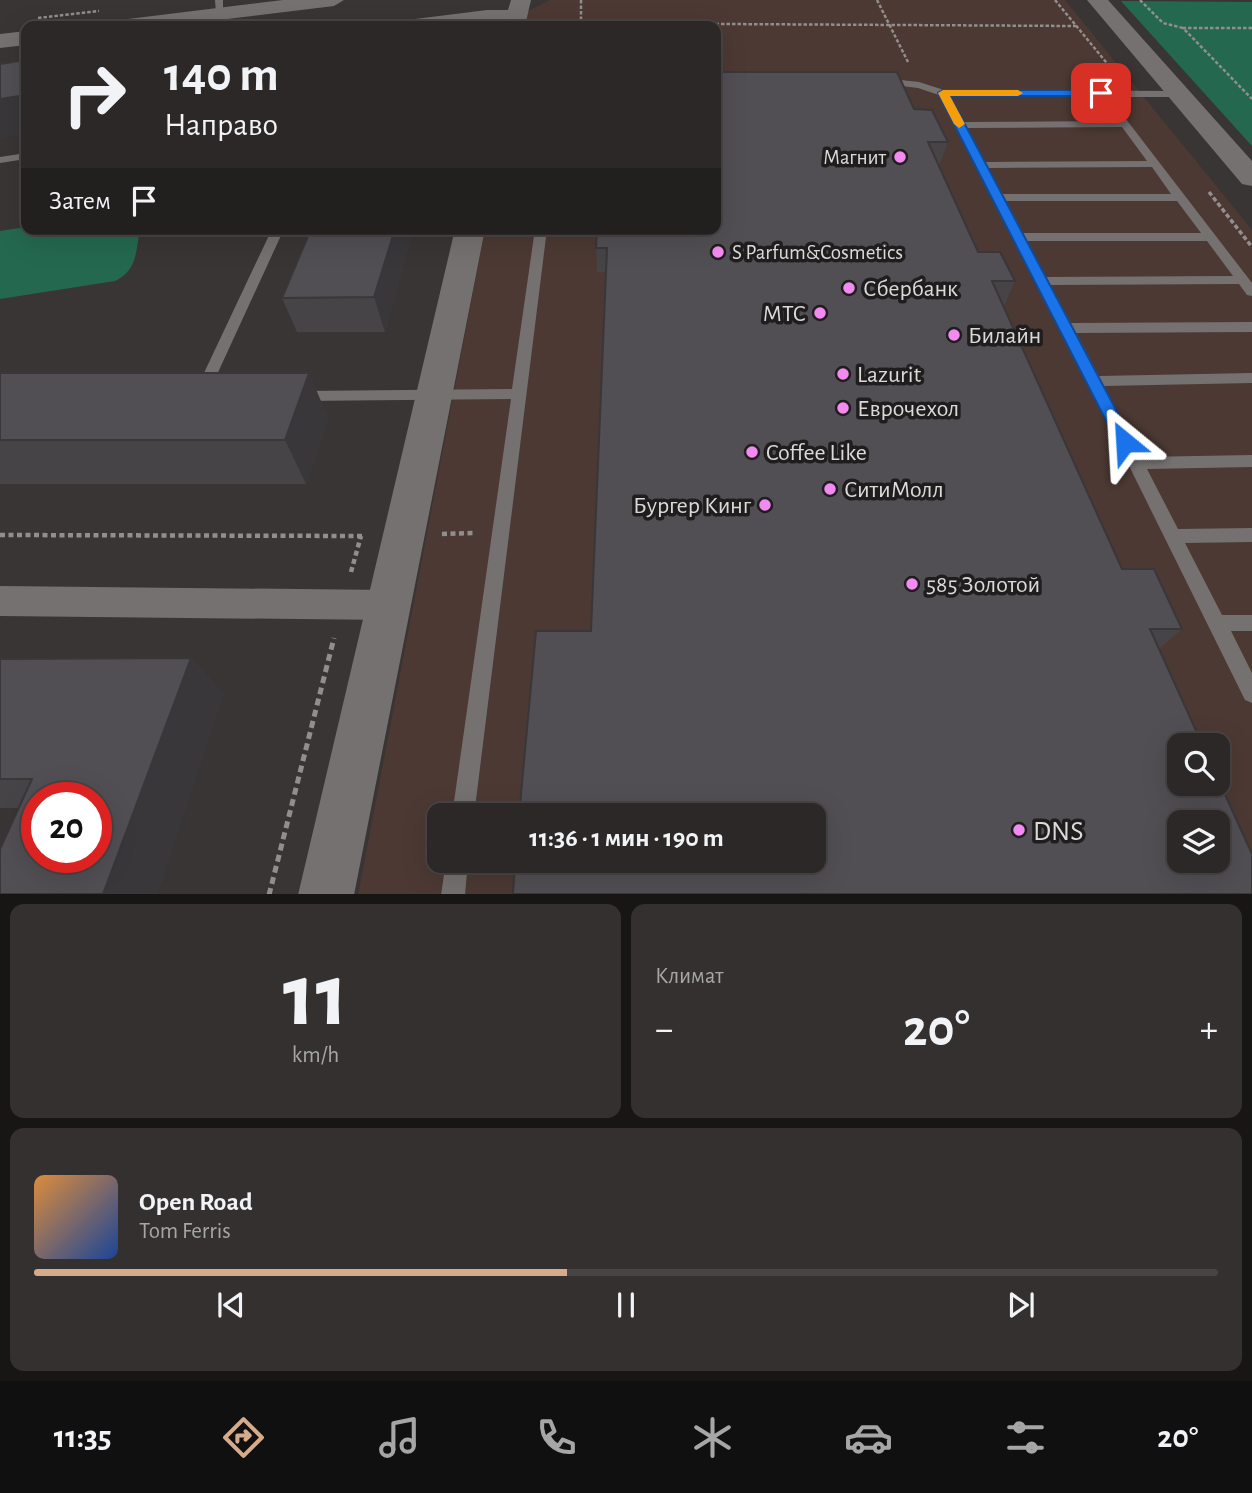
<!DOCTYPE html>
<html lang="ru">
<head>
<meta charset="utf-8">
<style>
	body { margin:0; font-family:"Alegreya Sans",sans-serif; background:#33302f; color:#f1f3f6; height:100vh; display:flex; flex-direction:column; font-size:26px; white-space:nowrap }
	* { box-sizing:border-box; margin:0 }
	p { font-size:23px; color:#a6a6a7 }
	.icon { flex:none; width:38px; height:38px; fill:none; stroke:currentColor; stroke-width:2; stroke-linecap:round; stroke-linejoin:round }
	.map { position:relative; height:894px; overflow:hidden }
	.details { display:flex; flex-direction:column; gap:10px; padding:10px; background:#181615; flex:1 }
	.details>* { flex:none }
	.guide { position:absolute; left:21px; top:21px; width:700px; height:214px; border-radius:14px; box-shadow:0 7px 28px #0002,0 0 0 2px #474444; background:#2b2827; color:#f1f3f6; overflow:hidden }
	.controls { position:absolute; left:1167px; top:733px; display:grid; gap:14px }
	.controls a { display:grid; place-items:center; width:63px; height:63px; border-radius:14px; background:#2b2827; box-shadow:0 7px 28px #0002,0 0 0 2px #474444; font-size:35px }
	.speed { position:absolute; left:21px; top:782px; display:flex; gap:14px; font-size:35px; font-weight:700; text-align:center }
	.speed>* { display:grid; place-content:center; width:91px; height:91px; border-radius:50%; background:#2b2827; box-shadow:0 7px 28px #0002,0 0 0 2px #474444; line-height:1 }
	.speed .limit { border:10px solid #d22; background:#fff; color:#111 }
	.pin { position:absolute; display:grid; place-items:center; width:60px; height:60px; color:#fff; margin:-30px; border-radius:14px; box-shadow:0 4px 10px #0006 }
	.me { position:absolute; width:77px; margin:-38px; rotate:333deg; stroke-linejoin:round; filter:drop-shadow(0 0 5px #0008) }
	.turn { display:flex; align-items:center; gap:24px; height:147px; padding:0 28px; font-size:32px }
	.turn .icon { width:91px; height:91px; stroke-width:2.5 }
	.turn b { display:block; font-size:49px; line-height:60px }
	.then { display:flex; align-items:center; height:66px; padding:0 28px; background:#0003; gap:14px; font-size:26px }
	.big { font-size:52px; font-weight:700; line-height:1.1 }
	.details .widget { flex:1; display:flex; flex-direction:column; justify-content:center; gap:10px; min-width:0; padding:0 24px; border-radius:14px; background:#33302f }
	.details .dial { align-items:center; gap:0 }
	.dial b { font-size:91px; line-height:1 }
	.song { display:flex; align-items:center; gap:21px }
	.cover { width:84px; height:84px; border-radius:10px; background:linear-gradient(135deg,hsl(30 70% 55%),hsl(220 70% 35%)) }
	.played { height:7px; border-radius:4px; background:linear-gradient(90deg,#d6ab8b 45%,#474444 45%) }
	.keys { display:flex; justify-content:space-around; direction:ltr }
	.heat { display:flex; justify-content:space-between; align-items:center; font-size:38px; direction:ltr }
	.details .tiles { flex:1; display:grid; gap:10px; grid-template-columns:1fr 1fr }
	.widget:last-child { grid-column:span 2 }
	.trip { position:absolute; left:427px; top:803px; width:399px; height:70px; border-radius:14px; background:#2b2827; box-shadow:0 7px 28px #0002,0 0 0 2px #474444; font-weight:700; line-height:70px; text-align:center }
	.tabs { display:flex; height:112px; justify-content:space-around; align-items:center; background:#111010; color:#a6a6a7 }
	.tabs .icon { width:49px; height:49px }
	.tabs .on { color:#d6ab8b }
	.tabs b { font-size:32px; color:#f1f3f6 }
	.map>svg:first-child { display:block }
</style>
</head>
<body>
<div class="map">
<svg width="1252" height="895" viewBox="0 0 1252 895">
	<rect width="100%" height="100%" fill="#393534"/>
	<path fill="#4c3933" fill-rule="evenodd" d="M550 0H1065L1252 230V894L358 895 485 229H716V26H524L526 12ZM1180 746H1218V784H1180ZM439 816H814V861H439ZM1180 822H1218V861H1180Z"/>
	<path fill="#24694f" d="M1121 1 1252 2V146Z
		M26 227 140 229C136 251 137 271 115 281L0 299V231Z"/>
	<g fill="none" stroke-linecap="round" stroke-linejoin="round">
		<path stroke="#928e8e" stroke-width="2.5" stroke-dasharray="3.5 2" stroke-linecap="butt" d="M581 0V23
			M877 0 908 62
			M1055 0 1115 73
			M1140 0 1163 23 1183 28
			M38 18 99 11
			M545 23 1076 26
			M1252 28H1183L1252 99"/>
		<path stroke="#928e8e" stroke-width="3.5" stroke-dasharray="4.5 2.5" stroke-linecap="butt" d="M1209 192 1252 247"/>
		<path stroke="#928e8e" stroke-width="4.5" stroke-dasharray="5 3.5" stroke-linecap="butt" d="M442 534 475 533
			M0 535 363 536
			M351 572 361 536"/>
		<path stroke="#928e8e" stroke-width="5" stroke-dasharray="7 4.5" stroke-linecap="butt" d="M269 895 334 638"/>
		<path fill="#757170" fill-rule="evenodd" d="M215 0H223V16L216 14Z
			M881 78 919 82 944 90 1177 91 1182 94 1177 97H1109L1252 283V296L1247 295 1239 284 1050 285 1071 323 1252 322V332L1076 333 1099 376 1252 373V383L1104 386 1140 457 1252 455V467L1147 469 1178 529 1252 528V542L1185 543 1222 615H1252V631H1231L1252 673V703L1245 700 1087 381 939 95 918 88 878 83 876 81ZM950 96 1099 97 1117 121 963 122ZM1122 127 1147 161 985 162 967 128ZM1152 167 1171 194H1002L988 168ZM1006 201H1177L1201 233H1023ZM1027 241H1207L1233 276 1046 277Z
			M26 153V159L0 163V157Z
			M272 229H284L209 392 207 396H197L195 392Z
			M535 229H547L474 816H452L511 399 300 401 293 396 300 391 512 389Z
			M446 861H468L465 895H441Z"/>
		<path fill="#757170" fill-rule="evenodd" d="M487 10H517L525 15 517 20 436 26H391L399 21Z
			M0 586 388 590 400 594 405 605 400 616 388 620 0 616Z"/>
		<path fill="#757170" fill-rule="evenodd" d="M511 0H531L525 26H503Z
			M1087 0H1108L1252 161V186L1242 184Z
			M455 229H485L354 895H298Z"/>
		<path fill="#757170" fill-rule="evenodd" d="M283 0H344L334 6 170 26H109L120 20Z
			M26 31V45L0 48V34Z"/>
	</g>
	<path fill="#464447" d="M914 109 948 142 939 166 978 252 1015 281 1004 306H1003L1122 569 1182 629 1159 649 591 631 606 272H597L596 248Z
		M311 229H413L385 332H297L282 298Z
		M0 373H309L328 418 306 484H0Z
		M191 658 224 694 19 808H0V659Z"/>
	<path fill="#39373a" d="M26 95V135L0 139V99Z
		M395 229H413L385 332 374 297Z
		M309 373 328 418 306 484 285 440Z
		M191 658 224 694 158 894H103Z"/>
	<path fill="#514f53" stroke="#39373a" stroke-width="2" fill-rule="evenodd" d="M396 24H456V26H395Z
		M26 60V95L0 99V64Z
		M716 72H897L914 109 932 110 948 142H928L978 252H1000L1015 281H992L1122 569H1154L1182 629H1150L1203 746H1180V784H1218V779L1252 854V894H513L515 861H814V816H519L536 631H591L607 248H596L597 229H716ZM1180 822H1218V861H1180Z
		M311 229H395L374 297 282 298Z
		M0 373H309L285 440H0Z
		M191 658 103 894H0V849L32 779H0V659ZM37 798H96V858H37Z"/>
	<path fill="#1a73e8" stroke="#114b97" stroke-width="2" d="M943 90H1101L1106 93 1101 96H950L1133 442 1131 447 1125 448 1117 442 938 93Z"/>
	<path fill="#f59e0b" d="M943 90H1018L1023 93 1018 96H950L965 124 959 128 954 124 938 93Z"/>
	<g fill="#f38af1" stroke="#1f1d1d" stroke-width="2.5">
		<circle cx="900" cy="157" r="7"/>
		<circle cx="718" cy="252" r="7"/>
		<circle cx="849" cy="288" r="7"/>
		<circle cx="820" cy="313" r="7"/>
		<circle cx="954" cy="335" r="7"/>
		<circle cx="843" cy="374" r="7"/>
		<circle cx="843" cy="408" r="7"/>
		<circle cx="752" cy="452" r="7"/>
		<circle cx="830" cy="489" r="7"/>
		<circle cx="765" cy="505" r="7"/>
		<circle cx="912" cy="584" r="7"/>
		<circle cx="1019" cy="830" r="7"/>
	</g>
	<g text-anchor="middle" stroke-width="7" stroke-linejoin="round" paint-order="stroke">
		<g font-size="21" fill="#dcd9d9" stroke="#1f1d1d" text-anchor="end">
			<text x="886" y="164">Магнит</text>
			<text x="732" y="259" text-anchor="start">S Parfum&amp;Cosmetics</text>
		</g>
		<g font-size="24" fill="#dcd9d9" stroke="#1f1d1d" text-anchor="start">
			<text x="863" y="296">Сбербанк</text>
			<text x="806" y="321" text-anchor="end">МТС</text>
			<text x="968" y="343">Билайн</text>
			<text x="857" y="382">Lazurit</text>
			<text x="857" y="416">Еврочехол</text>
			<text x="766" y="460">Coffee Like</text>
			<text x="844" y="497">СитиМолл</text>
			<text x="751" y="513" text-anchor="end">Бургер Кинг</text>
			<text x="926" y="592">585 Золотой</text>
		</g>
		<g font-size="28" fill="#dcd9d9" stroke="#1f1d1d" text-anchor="start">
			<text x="1033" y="840">DNS</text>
		</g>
	</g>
</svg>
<div class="controls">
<a><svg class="icon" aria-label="search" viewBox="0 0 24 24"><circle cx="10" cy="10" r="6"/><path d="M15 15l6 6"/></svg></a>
<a><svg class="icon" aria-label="layers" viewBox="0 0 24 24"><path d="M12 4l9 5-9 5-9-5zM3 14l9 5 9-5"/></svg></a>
</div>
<div class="speed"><div class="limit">20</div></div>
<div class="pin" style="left:1101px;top:93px;background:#d93025"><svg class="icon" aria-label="arrive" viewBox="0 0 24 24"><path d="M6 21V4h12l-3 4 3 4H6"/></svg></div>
<svg class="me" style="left:1125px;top:442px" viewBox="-20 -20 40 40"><path d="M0-17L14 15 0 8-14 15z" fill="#1a73e8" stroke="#fff" stroke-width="4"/></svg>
<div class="trip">11:36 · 1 мин · 190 m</div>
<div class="guide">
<div class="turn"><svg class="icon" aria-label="right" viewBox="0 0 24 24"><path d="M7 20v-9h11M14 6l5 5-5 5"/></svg><div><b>140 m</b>Направо</div></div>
<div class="then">Затем<svg class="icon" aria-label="arrive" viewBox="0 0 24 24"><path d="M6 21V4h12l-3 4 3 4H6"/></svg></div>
</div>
</div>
<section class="details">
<div class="tiles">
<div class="widget dial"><b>11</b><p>km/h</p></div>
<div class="widget"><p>Климат</p>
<div class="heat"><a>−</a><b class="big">20°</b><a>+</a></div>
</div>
<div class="widget">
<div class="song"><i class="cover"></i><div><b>Open Road</b><p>Tom Ferris</p></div></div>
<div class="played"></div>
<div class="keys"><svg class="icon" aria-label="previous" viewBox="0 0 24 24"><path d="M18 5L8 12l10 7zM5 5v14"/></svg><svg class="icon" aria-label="pause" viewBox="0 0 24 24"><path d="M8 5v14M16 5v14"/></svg><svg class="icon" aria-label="next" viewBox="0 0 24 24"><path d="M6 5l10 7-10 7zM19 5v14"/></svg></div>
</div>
</div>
</section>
<nav class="tabs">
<b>11:35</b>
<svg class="icon on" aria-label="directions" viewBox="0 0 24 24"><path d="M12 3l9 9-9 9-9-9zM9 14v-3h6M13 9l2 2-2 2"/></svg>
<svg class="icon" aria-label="music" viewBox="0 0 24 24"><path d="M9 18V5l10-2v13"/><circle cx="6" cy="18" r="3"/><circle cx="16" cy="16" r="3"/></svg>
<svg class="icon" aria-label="phone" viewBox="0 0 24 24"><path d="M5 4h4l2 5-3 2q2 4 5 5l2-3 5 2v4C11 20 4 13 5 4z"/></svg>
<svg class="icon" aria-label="climate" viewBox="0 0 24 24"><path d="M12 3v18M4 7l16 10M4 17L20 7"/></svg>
<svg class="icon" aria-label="car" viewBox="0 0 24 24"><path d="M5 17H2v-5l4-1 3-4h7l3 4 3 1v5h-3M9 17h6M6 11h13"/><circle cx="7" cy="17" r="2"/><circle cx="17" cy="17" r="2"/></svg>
<svg class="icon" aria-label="filters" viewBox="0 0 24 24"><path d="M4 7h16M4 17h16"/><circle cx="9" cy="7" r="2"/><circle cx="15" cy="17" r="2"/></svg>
<b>20°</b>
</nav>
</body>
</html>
